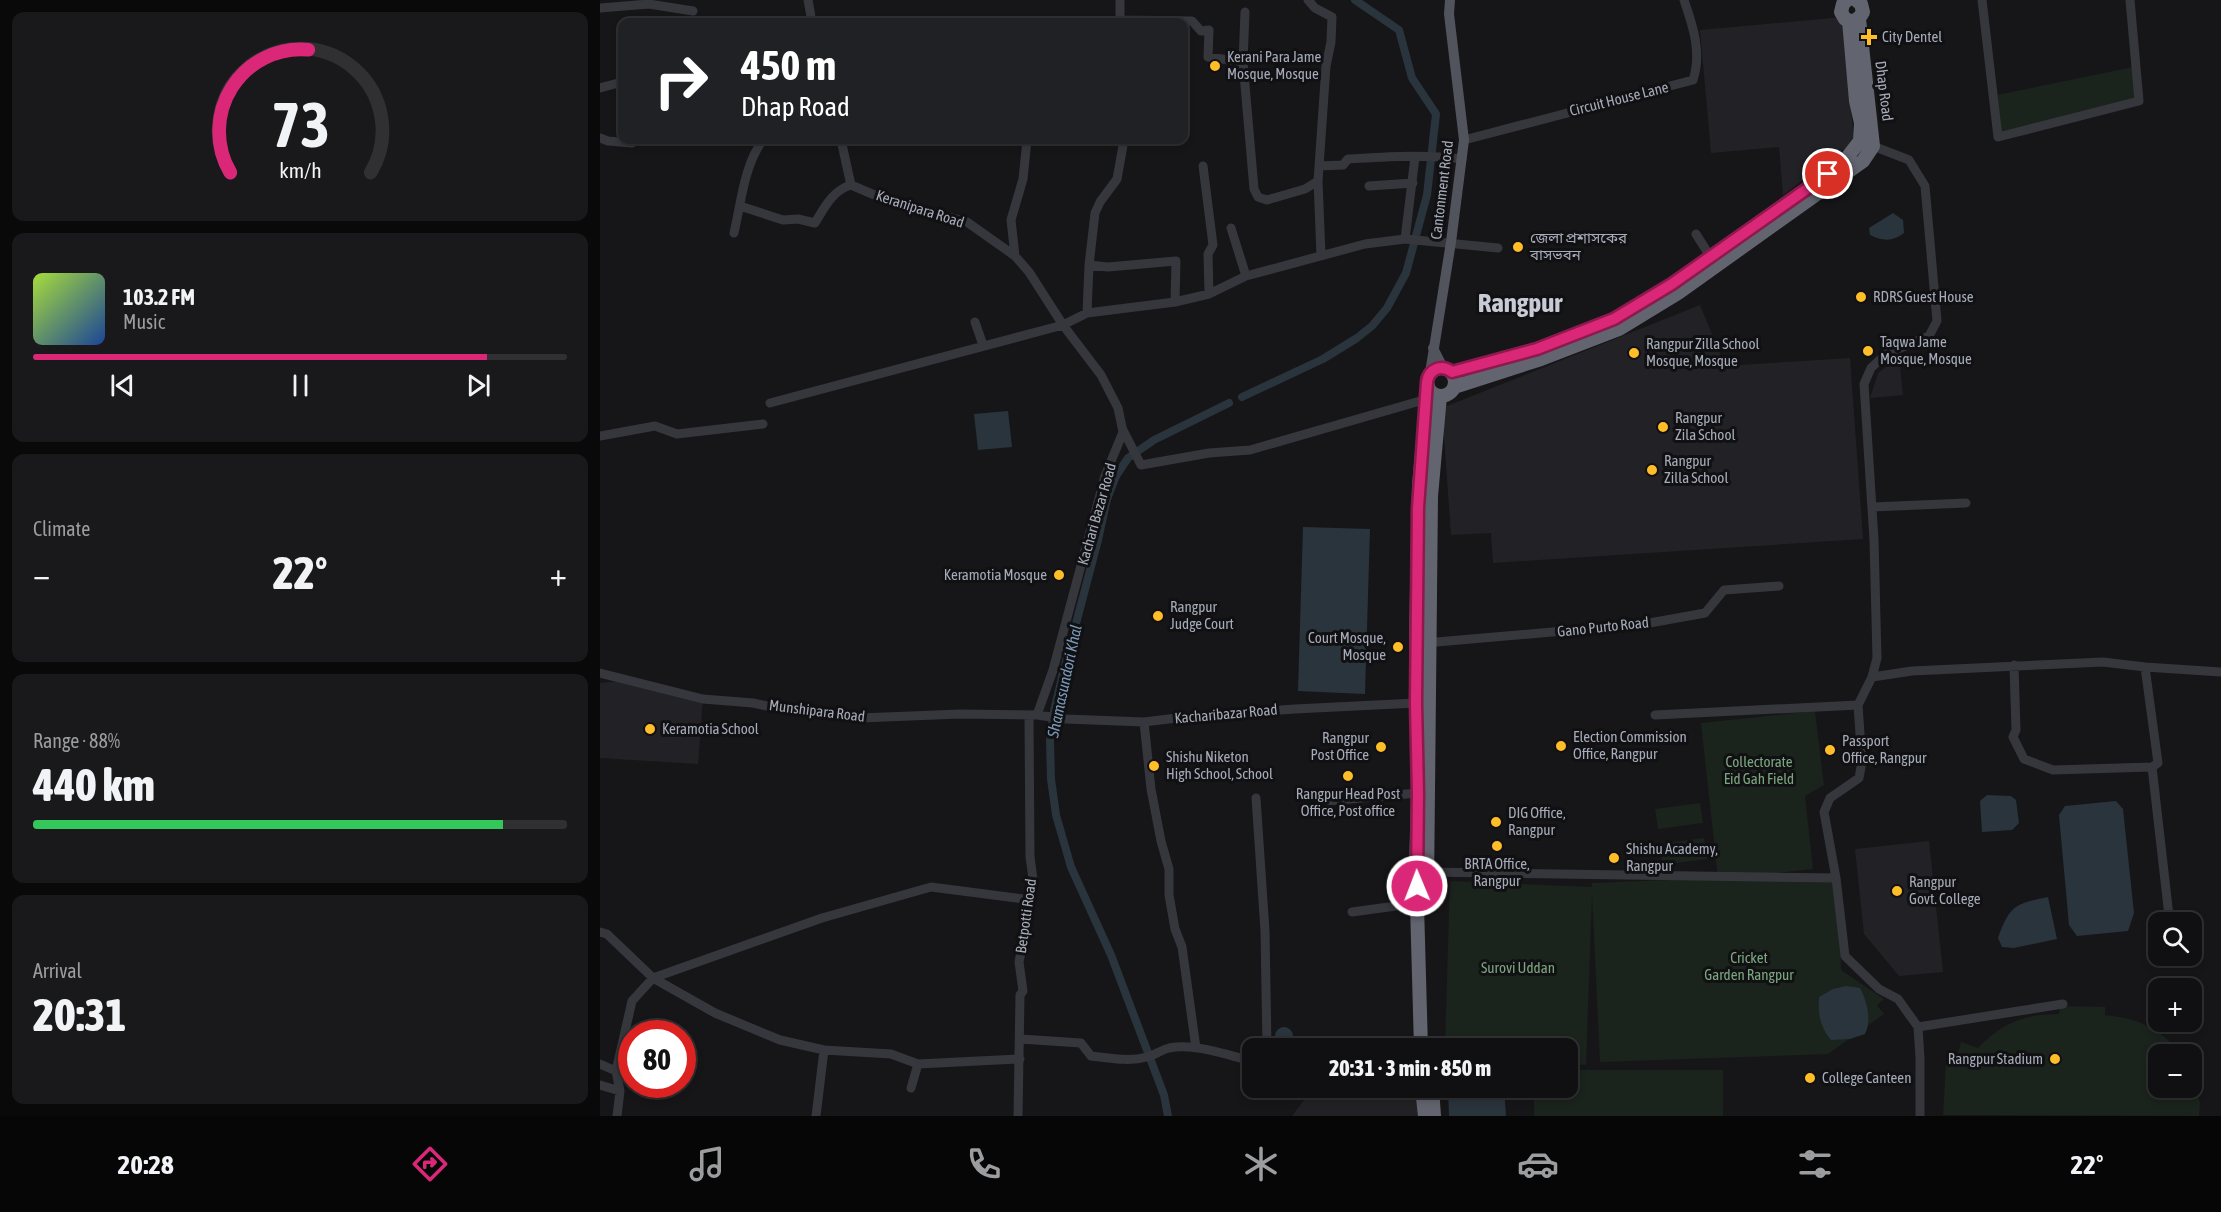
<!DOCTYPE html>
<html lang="en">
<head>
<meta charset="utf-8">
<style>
	body { margin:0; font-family:"Asap Condensed","Noto Sans Bengali",sans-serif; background:#19191b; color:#f1f3f6; height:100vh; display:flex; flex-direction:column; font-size:22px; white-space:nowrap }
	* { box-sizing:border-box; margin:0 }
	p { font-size:20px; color:#9c9d9f }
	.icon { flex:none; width:33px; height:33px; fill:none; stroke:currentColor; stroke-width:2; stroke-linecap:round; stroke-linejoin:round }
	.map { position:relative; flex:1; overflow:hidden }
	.panel { display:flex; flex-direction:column; gap:12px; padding:12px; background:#09090a; width:600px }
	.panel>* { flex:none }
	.banner { position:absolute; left:18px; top:18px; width:570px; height:126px; border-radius:12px; box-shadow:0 3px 9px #0003,0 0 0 2px #303032; background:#202124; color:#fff; overflow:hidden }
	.buttons { position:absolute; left:1548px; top:912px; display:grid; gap:12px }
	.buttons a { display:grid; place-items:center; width:54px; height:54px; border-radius:12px; background:#101012; box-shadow:0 3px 9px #0003,0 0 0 2px #303032; font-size:30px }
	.speed { position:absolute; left:18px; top:1020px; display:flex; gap:12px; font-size:30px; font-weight:700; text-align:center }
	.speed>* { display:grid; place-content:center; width:78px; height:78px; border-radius:50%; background:#101012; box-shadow:0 3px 9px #0003,0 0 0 2px #303032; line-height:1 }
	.speed .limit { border:9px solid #d22; background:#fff; color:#111 }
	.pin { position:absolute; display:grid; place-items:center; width:51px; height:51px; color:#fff; margin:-26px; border:3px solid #fff; border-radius:50%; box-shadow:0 2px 6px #0007 }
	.me { position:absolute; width:66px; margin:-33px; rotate:359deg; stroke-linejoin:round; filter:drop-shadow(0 0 4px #0008) }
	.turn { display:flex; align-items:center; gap:21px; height:126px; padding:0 24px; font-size:27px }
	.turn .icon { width:78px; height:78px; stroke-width:2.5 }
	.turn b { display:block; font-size:42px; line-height:51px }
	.big { font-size:45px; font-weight:800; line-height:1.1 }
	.panel .tile { flex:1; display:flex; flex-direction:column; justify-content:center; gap:9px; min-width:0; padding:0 21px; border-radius:12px; background:#19191b }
	.panel .dial { align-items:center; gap:0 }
	.dial svg { height:156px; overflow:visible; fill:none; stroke:#303032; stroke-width:7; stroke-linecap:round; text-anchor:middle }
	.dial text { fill:#f1f3f6; stroke:none }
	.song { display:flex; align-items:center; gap:18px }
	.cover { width:72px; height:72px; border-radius:9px; background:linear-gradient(135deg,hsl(80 70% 55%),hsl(220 70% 35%)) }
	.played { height:6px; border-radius:3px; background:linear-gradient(90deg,#db2777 85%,#303032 85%) }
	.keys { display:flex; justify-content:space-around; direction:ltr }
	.heat { display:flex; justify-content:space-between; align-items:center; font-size:33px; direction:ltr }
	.charge { height:9px; border-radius:4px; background:linear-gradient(90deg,#34c759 88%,#303032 0) }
	.trip { position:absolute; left:642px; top:1038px; width:336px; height:60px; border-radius:12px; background:#101012; box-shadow:0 3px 9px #0003,0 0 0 2px #303032; font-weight:800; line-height:60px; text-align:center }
	.tab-bar { display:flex; height:96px; justify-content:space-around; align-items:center; background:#060607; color:#9c9d9f }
	.tab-bar .icon { width:42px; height:42px }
	.tab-bar .on { color:#db2777 }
	.tab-bar b { font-size:27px; color:#f1f3f6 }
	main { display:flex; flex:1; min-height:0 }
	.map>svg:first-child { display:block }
</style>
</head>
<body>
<main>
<section class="panel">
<div class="tile dial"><svg viewBox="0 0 100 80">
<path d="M14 69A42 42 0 1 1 86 69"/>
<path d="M14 69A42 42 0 0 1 54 6" stroke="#db2777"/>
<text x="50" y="56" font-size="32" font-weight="700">73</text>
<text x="50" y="72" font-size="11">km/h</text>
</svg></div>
<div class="tile">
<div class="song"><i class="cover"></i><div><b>103.2 FM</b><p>Music</p></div></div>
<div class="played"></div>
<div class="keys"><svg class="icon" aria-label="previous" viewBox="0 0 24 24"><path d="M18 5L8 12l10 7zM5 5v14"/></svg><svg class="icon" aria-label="pause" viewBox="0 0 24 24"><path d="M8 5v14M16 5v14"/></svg><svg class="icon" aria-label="next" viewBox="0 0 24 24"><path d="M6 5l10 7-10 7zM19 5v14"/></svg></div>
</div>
<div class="tile"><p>Climate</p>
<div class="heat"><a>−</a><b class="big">22°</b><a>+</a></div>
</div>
<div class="tile"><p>Range · 88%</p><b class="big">440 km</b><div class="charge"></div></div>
<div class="tile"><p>Arrival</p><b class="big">20:31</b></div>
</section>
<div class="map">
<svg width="1621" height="1116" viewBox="0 0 1621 1116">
	<rect width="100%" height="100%" fill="#161618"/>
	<path fill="#222125" d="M1243 17 1254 142 1183 195 1179 147 1111 153 1100 30Z
		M1100 305 1125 366 1250 358 1263 539 893 563 891 533 851 535 842 408Z
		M1299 357 1303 395 1270 398 1278 373Z
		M36 680 103 699 98 764 0 758V683Z
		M1329 841 1343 972 1299 976 1264 934 1255 849Z
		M764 1088 818 1089 822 1116H692L704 1100 719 1093Z"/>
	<path fill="#1b231d" d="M1533 67 1538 104 1401 132 1397 95Z
		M1215 711 1224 785 1205 796 1213 869 1139 877 1238 874 1241 970 1284 999 1277 1005 1284 1014 1228 1054 1000 1062 992 895 986 1065 968 1064V1048H845L850 881 992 887V883L1118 878 1101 723Z
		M1100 803 1103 823 1058 829 1055 809Z
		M1104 838 1107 859 1062 865 1060 844Z
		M1460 1006 1505 1007V1015C1536 1018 1562 1028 1580 1054H1558V1088H1592V1073L1600 1103 1599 1116 1343 1115 1346 1063 1358 1055 1361 1042 1378 1048C1402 1023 1424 1014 1459 1014Z
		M968 1070H1123V1116H934V1088H968Z"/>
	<path fill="#2a343d" d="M1293 213 1303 220 1304 233C1293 242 1282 241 1270 235L1269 228Z
		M408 411 412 447 378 450 374 414Z
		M703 527 770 529 765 694 698 691Z
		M1387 795 1411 796 1416 800 1419 823 1412 830 1382 832 1380 801Z
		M1516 801 1523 809 1534 913 1528 931 1477 936 1469 925 1459 815 1465 806Z
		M1448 897 1457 939 1414 948 1402 947 1398 938C1410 905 1415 904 1448 897Z
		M1246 986 1260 988C1267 1001 1272 1020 1265 1034L1250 1039 1231 1040C1220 1027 1218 1014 1219 997L1233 989Z
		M675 1036a9 9 0 1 1 18 0a9 9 0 1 1-18 0Z
		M848 1088H904L906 1116H849Z"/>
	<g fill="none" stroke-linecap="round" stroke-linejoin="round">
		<path stroke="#2a343d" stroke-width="8" d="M642 397 723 359 757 338 772 326 787 308 806 273 827 195 836 114 812 78 799 30 755 0
			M568 1116 564 1095 511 955 471 867 456 815 451 779 450 741 454 711 463 673 498 540 507 499 516 476 528 458 554 440 629 403"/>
		<path stroke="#36373d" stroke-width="9" d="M208 0 212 22
			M520 0V20L592 21 601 31 609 30 608 57 643 62
			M708 0 715 8 732 17 731 42 726 66 718 181
			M1382 0 1398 137 1539 101 1530 0
			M0 8 49 4 93 11
			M645 12 643 62 654 189 658 197 667 200 705 189 718 181 721 255
			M493 22 520 20V22
			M0 88 22 82
			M0 138 8 141 32 143
			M241 140 251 185 284 199 367 222 415 256 429 272 463 325 501 375 518 408 523 432 505 476 453 670 437 715
			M864 140 1093 80C1102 53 1093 26 1084 0
			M1273 146 1309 160 1325 186 1337 321 1329 336 1286 354 1271 368 1264 384 1274 540 1277 658 1272 677 1258 705 1262 762 1259 778 1230 798 1224 812 1236 878 1245 956 1279 989 1298 999 1318 1027 1320 1058V1116
			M603 166 613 245 608 254 609 294
			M719 166 743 165 748 159C785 157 824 154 862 159
			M769 186 813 183
			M140 206 183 220 198 219 215 223C224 208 233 190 251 185
			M631 228 646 276
			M134 233C141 203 144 165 163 140
			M1096 234 1113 261
			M805 239 815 157
			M415 256 411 220 423 179 427 140
			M489 265 508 267 576 261 575 302
			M487 313 489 265 495 213 500 202 517 179 524 140
			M375 322 383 345
			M170 403 463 325 487 313 575 302 609 294 646 276 765 244 805 239 898 248
			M523 430 541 465 609 453 650 450 827 399
			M0 436 55 426 77 434 163 424
			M1272 507 1366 503
			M825 643 1044 624 1105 613 1124 590 1179 586
			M1414 665 1416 730 1413 737 1424 759 1453 770 1552 767 1569 916
			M1545 667 1558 763 1552 767
			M0 673 103 699 153 703 176 708 260 718 360 714 437 715 466 719 544 722 585 717 695 709 816 703
			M1272 677 1312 671 1503 662 1545 667 1621 672
			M1055 715 1258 705
			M544 722 551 789 561 841 569 869V895L575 929 582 947 596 1048
			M656 798 665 931 667 1048
			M727 801 818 793
			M826 872 1236 878
			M752 912 818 903
			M0 932 7 934 53 978 115 1013 180 1040 224 1050 291 1054 318 1064 420 1059
			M1318 1027 1463 1004
			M420 1039 481 1043 491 1056C510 1058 529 1062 547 1057 555 1055 561 1050 569 1048 596 1043 627 1055 652 1061
			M0 1064 16 1071
			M0 1085 20 1091
			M311 1088 318 1064
			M17 1116 20 1091 16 1071 32 1001 53 978 222 918 331 887 431 900
			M216 1116 224 1050
			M418 1116 420 995 423 991 419 962 431 900 433 879 430 857 429 715"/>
		<path stroke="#52545d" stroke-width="10" d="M833 348 843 368
			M830 373 851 242 864 140 849 14 850 0"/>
		<path stroke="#62656f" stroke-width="14" d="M1247 0 1243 4 1241 12 1245 19C1253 23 1259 20 1263 12L1261 4 1256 0
			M827 382a14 14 0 1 1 28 0a14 14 0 1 1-28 0Z
			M852 372 937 349 1014 319 1072 284 1242 164 1260 141 1261 123 1256 101 1249 21
			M854 387 941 359 1019 329 1078 293 1263 161 1273 146 1259 19
			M827 888 831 496 840 396
			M821 1048 816 869 818 793 816 642 819 486 828 386
			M822 1088 825 1116
			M832 1088 834 1116"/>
	</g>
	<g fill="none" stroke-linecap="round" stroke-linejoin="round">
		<g stroke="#8e194d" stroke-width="15">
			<path id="route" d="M817 886 818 793 816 703 818 508 827 382C829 369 841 364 852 372L937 349 1014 319 1072 284 1228 174"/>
		</g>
		<use href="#route" stroke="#db2777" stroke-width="10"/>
	</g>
	<g fill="#ffbd27" stroke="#111113" stroke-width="2">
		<path d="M1266 28h6v6h6v6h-6v6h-6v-6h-6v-6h6z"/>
		<circle cx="615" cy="66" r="6"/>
		<circle cx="918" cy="247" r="6"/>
		<circle cx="1261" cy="297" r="6"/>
		<circle cx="1268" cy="351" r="6"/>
		<circle cx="1034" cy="353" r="6"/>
		<circle cx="1063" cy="427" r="6"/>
		<circle cx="1052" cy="470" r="6"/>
		<circle cx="459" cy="575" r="6"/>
		<circle cx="558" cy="616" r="6"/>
		<circle cx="798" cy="647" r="6"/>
		<circle cx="50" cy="729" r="6"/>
		<circle cx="961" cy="746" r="6"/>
		<circle cx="781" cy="747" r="6"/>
		<circle cx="1230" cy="750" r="6"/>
		<circle cx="554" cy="766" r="6"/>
		<circle cx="748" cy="776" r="6"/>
		<circle cx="896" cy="822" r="6"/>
		<circle cx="897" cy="846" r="6"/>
		<circle cx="1014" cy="858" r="6"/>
		<circle cx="1297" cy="891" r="6"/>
		<circle cx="1455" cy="1059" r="6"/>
		<circle cx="1210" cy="1078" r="6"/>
	</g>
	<g text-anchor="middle" stroke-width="6" stroke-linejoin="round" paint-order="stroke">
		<g font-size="15" fill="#a6abb9" stroke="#111113" text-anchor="start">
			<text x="1282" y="42">City Dentel</text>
			<text x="627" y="62">Kerani Para Jame<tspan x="627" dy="17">Mosque, Mosque</tspan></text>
			<text x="930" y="243">জেলা প্রশাসকের<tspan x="930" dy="17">বাসভবন</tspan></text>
			<text x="1273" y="302">RDRS Guest House</text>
			<text x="1280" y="347">Taqwa Jame<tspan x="1280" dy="17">Mosque, Mosque</tspan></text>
			<text x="1046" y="349">Rangpur Zilla School<tspan x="1046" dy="17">Mosque, Mosque</tspan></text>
			<text x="1075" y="423">Rangpur<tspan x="1075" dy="17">Zila School</tspan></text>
			<text x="1064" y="466">Rangpur<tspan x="1064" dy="17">Zilla School</tspan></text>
			<text x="447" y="580" text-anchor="end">Keramotia Mosque</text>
			<text x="570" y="612">Rangpur<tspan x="570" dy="17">Judge Court</tspan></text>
			<text x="786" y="643" text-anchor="end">Court Mosque,<tspan x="786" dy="17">Mosque</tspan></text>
			<text x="62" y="734">Keramotia School</text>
			<text x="973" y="742">Election Commission<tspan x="973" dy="17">Office, Rangpur</tspan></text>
			<text x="769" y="743" text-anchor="end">Rangpur<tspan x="769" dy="17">Post Office</tspan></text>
			<text x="1242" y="746">Passport<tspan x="1242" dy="17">Office, Rangpur</tspan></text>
			<text x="566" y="762">Shishu Niketon<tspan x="566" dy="17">High School, School</tspan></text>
			<text x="748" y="799" text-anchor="middle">Rangpur Head Post<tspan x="748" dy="17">Office, Post office</tspan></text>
			<text x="908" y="818">DIG Office,<tspan x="908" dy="17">Rangpur</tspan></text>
			<text x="1026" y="854">Shishu Academy,<tspan x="1026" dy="17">Rangpur</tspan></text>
			<text x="897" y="869" text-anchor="middle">BRTA Office,<tspan x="897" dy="17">Rangpur</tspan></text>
			<text x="1309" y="887">Rangpur<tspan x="1309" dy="17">Govt. College</tspan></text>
			<text x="1443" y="1064" text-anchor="end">Rangpur Stadium</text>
			<text x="1222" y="1083">College Canteen</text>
		</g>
		<g font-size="15" fill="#a6abb9" stroke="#111113">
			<text transform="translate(1284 91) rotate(83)" y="5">Dhap Road</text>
			<text transform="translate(1019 99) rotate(-14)" y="5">Circuit House Lane</text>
			<text transform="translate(842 190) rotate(-83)" y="5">Cantonment Road</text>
			<text transform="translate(320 209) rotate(18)" y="5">Keranipara Road</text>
			<text transform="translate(497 514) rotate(-74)" y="5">Kachari Bazar Road</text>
			<text transform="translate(1003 627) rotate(-6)" y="5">Gano Purto Road</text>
			<text transform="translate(217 711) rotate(7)" y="5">Munshipara Road</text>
			<text transform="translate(626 714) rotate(-5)" y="5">Kacharibazar Road</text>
			<text transform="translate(426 916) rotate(-82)" y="5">Betpotti Road</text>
		</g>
		<g font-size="15" fill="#7ba67f" stroke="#111113">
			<text x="1159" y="767">Collectorate<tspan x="1159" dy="17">Eid Gah Field</tspan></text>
			<text x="1149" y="963">Cricket<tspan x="1149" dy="17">Garden Rangpur</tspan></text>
			<text x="918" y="973">Surovi Uddan</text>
		</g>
		<g font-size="16" font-style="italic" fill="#7a99b8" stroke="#111113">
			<text transform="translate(464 681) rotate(-78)" y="6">Shamasundori Khal</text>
		</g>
		<g font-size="27" font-weight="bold" fill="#c8cbd5" stroke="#111113">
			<text x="920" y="312">Rangpur</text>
		</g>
	</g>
</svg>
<div class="buttons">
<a><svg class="icon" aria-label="search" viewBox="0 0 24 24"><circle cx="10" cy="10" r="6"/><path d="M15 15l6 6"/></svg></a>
<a>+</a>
<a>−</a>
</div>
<div class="speed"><div class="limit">80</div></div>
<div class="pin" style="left:1228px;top:174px;background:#d93025"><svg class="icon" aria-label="arrive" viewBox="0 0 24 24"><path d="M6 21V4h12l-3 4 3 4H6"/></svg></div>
<svg class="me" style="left:817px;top:886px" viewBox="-20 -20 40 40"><circle r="17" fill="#db2777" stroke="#fff" stroke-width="3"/><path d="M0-11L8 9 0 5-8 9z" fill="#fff"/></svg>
<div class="trip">20:31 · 3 min · 850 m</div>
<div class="banner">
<div class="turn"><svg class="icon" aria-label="right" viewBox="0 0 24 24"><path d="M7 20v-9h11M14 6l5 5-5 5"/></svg><div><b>450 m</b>Dhap Road</div></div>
</div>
</div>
</main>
<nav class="tab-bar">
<b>20:28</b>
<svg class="icon on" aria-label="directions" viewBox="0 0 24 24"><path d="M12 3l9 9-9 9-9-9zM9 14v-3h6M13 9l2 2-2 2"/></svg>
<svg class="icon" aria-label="music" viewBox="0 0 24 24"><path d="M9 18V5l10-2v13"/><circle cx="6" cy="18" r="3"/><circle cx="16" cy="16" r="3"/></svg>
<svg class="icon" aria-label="phone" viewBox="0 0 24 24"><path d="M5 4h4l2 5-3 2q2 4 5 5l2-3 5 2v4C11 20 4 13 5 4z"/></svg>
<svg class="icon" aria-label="climate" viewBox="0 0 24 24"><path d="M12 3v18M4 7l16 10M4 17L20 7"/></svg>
<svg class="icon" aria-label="car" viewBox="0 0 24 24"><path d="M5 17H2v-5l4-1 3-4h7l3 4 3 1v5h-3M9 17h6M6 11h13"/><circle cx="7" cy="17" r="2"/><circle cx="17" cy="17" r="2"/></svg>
<svg class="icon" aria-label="filters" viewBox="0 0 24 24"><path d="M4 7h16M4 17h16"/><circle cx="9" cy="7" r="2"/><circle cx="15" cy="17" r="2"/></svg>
<b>22°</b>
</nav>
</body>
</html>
